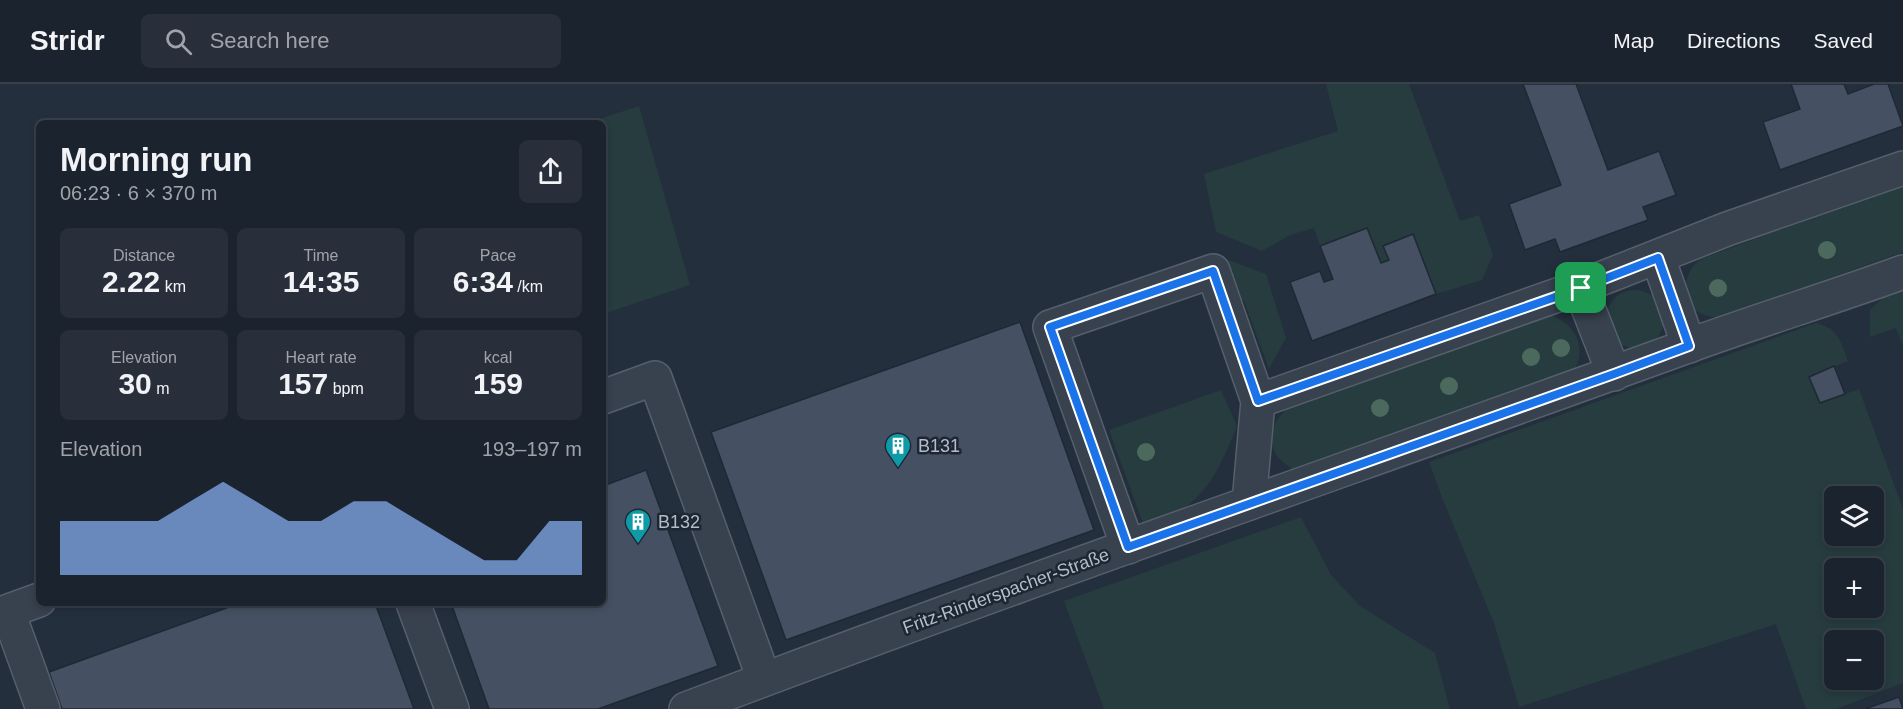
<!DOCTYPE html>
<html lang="en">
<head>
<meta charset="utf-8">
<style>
  body { margin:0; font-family:Arial,sans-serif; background:#282f3a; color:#f1f3f6; height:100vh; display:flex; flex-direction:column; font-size:22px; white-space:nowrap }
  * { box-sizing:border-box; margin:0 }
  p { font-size:20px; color:#a0a4aa }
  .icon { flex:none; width:33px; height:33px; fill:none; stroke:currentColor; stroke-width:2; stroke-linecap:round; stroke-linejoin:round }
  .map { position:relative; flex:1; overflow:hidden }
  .panel { position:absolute; left:36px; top:36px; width:570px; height:486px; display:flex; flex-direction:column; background:#1b232e; border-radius:9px; box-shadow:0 3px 9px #0003,0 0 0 2px #39404a }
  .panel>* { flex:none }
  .controls { position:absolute; left:1824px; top:402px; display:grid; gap:12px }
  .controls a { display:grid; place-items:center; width:60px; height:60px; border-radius:9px; background:#1b232e; box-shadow:0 3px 9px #0003,0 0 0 2px #39404a; font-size:30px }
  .pin { position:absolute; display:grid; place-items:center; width:51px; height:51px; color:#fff; margin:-26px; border-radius:12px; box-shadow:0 3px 9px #0006 }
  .round { display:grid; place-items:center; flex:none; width:63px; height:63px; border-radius:9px; background:#282f3a }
  .headline { display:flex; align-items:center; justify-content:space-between; height:102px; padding:0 24px }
  h1 { font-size:33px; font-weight:700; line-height:45px }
  .figures { display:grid; grid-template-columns:repeat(3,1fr); gap:9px; height:102px; padding:6px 24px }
  .figures div { display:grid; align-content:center; border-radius:9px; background:#282f3a; text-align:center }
  .figures b { font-size:30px; font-weight:700 }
  .figures small { font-size:16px; font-weight:400 }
  .figures p { font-size:16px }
  .chart { height:168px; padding:12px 24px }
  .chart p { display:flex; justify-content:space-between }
  .chart svg { width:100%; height:108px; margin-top:6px; fill:#8ab4f8; opacity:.7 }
  header { display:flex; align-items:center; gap:36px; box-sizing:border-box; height:84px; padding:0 30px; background:#1b232e; border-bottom:2px solid #39404a }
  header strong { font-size:28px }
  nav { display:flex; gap:33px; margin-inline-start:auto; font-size:21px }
  .search { width:420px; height:54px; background:#282f3a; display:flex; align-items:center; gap:15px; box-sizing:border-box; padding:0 21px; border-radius:9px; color:#a0a4aa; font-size:22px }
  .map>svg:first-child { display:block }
  .grass { fill:#263c3f; fill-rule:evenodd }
  .building { fill:#455162; stroke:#1f2835; stroke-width:1.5 }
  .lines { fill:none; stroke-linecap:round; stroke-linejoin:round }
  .minor-casing { stroke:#565f6c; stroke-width:36 }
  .minor { stroke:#38414e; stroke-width:33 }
  .tree { fill:#4b6a5d }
  .route-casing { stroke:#fff; stroke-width:12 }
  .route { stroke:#1a73e8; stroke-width:8 }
  .labels { text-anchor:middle; stroke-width:5; stroke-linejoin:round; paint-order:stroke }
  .poi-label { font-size:18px; fill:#b4bcc9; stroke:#1d2633; text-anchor:start }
  .street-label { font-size:18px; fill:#b4bcc9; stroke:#1d2633 }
</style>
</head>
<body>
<header>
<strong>Stridr</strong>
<div class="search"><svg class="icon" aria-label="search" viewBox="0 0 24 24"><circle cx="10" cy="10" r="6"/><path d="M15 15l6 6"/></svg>Search here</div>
<nav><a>Map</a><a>Directions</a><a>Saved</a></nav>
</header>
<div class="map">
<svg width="1903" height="625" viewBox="0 0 1903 625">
  <rect width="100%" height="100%" fill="#242f3e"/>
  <!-- grass -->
  <g class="grass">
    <polygon points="1326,0 1409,0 1460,137 1479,131 1493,171 1482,196 1436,210 1413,150 1384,161 1389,176 1381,179 1367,144 1320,162 1314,144 1290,151 1262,167 1216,148 1204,90 1338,47"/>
    <polygon points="639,22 690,201 603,230 603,39 587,39"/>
    <path d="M1903 100V168L1717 234C1708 232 1697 230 1691 222 1680 208 1687 184 1701 175Z"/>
    <polygon points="1218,172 1266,190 1286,254 1269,285 1244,217 1234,212"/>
    <circle cx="1635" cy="235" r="29"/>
    <polygon points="1903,207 1903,262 1896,244 1870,253 1870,226 1883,214"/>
    <path d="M1550 231C1574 239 1587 261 1575 285L1293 386C1289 382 1282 378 1278 373 1264 354 1273 337 1289 323Z"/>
    <path d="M1816 239C1839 245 1840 256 1848 277L1809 293 1820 319 1859 305 1903 425V599L1836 625H1806L1776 540 1519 623 1494 539 1443 416 1429 378ZM1834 412H1874V452H1834ZM1834 484H1874V524H1834ZM1834 556H1874V596H1834Z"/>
    <path d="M1221 306 1237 342C1216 394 1201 426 1144 442L1109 346Z"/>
    <polygon points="1301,433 1331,491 1360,522 1435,569 1450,625 1104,625 1064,517"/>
  </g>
  <!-- building -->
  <g class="building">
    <polygon points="1523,0 1576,0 1608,86 1659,67 1676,111 1643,123 1648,136 1560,168 1555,155 1525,166 1509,120 1561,101"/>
    <polygon points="1791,0 1844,0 1848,10 1874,0 1888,0 1903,42 1780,86 1763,38 1800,25"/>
    <polygon points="1367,144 1381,179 1389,176 1383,162 1413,150 1436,210 1312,257 1290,198 1320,187 1324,198 1333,195 1320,162"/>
    <polygon points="1020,238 1094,446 786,556 711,348"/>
    <polygon points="1834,282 1845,310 1820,319 1809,293"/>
    <polygon points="646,386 718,582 598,625 489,625 451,519 603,519 603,402"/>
    <polygon points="240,519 375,519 414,625 62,625 49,588"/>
    <polygon points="1899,613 1903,625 1865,625"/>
  </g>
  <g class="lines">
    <defs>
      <g id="minor">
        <polyline points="1658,174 1689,262"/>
        <polyline points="1614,290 1580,203 1727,145 1903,84"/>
        <polyline points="603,313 655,294 764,595"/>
        <polyline points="1258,317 1580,203"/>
        <polyline points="1128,463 1050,243 1213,187 1258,317 1249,419"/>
        <polyline points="413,519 452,625"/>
        <polyline points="8,528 43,625"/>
        <polyline points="0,530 39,516"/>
        <path d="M686 625C1018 499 1354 383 1688 262 1759 236 1832 214 1903 188"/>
      </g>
    </defs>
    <!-- minor casing -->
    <use href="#minor" class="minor-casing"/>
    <!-- minor -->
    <use href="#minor" class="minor"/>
  </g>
  <!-- trees -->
  <g class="tree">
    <circle cx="1827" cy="166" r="9"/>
    <circle cx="1718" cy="204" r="9"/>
    <circle cx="1561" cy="264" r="9"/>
    <circle cx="1531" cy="273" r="9"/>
    <circle cx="1449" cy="302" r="9"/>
    <circle cx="1380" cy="324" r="9"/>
    <circle cx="1146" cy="368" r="9"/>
  </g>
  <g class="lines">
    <defs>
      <polygon id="route" points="1658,174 1689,262 1614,290 1128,463 1050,243 1213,187 1258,317 1581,204"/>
    </defs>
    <!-- route casing -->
    <use href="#route" class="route-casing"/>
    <!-- route -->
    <use href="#route" class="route"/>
  </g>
  <!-- icons -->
  <defs>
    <symbol id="building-pin" viewBox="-11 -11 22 30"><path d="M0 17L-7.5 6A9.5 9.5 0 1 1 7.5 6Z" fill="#0f9aa8" stroke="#1d2633"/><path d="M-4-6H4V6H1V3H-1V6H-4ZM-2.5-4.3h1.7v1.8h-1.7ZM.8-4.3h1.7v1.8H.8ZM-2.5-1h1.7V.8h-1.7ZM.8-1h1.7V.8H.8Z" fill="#fff"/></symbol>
  </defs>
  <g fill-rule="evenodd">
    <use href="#building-pin" x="883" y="347" width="30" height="40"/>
    <use href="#building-pin" x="623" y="423" width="30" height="40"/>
  </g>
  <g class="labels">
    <!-- poi labels -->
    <g class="poi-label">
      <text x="918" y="368">B131</text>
      <text x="658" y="444">B132</text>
    </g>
    <!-- street labels -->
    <g class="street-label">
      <text transform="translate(1006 507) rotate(-20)" y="6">Fritz-Rinderspacher-Straße</text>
    </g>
  </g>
</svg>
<div class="controls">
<a><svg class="icon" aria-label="layers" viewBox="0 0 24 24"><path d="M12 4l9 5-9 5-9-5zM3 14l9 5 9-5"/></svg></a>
<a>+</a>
<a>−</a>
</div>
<div class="pin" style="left:1581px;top:204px;background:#1e9e55"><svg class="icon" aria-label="arrive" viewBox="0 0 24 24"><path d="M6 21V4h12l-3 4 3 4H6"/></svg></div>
<section class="panel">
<div class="headline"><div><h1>Morning run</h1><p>06:23 · 6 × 370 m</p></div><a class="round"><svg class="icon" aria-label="share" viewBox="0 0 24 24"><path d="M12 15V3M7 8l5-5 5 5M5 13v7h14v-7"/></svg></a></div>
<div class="figures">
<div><p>Distance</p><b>2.22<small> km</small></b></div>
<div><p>Time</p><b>14:35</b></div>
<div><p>Pace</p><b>6:34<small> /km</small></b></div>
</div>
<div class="figures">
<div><p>Elevation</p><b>30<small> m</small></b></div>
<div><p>Heart rate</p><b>157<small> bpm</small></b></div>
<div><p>kcal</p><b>159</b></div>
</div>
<div class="chart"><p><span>Elevation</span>193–197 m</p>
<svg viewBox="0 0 160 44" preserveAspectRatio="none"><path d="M0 44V22L10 22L20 22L30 22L40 14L50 6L60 14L70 22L80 22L90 14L100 14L110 22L120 30L130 38L140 38L150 22L160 22V44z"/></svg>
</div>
</section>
</div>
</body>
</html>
